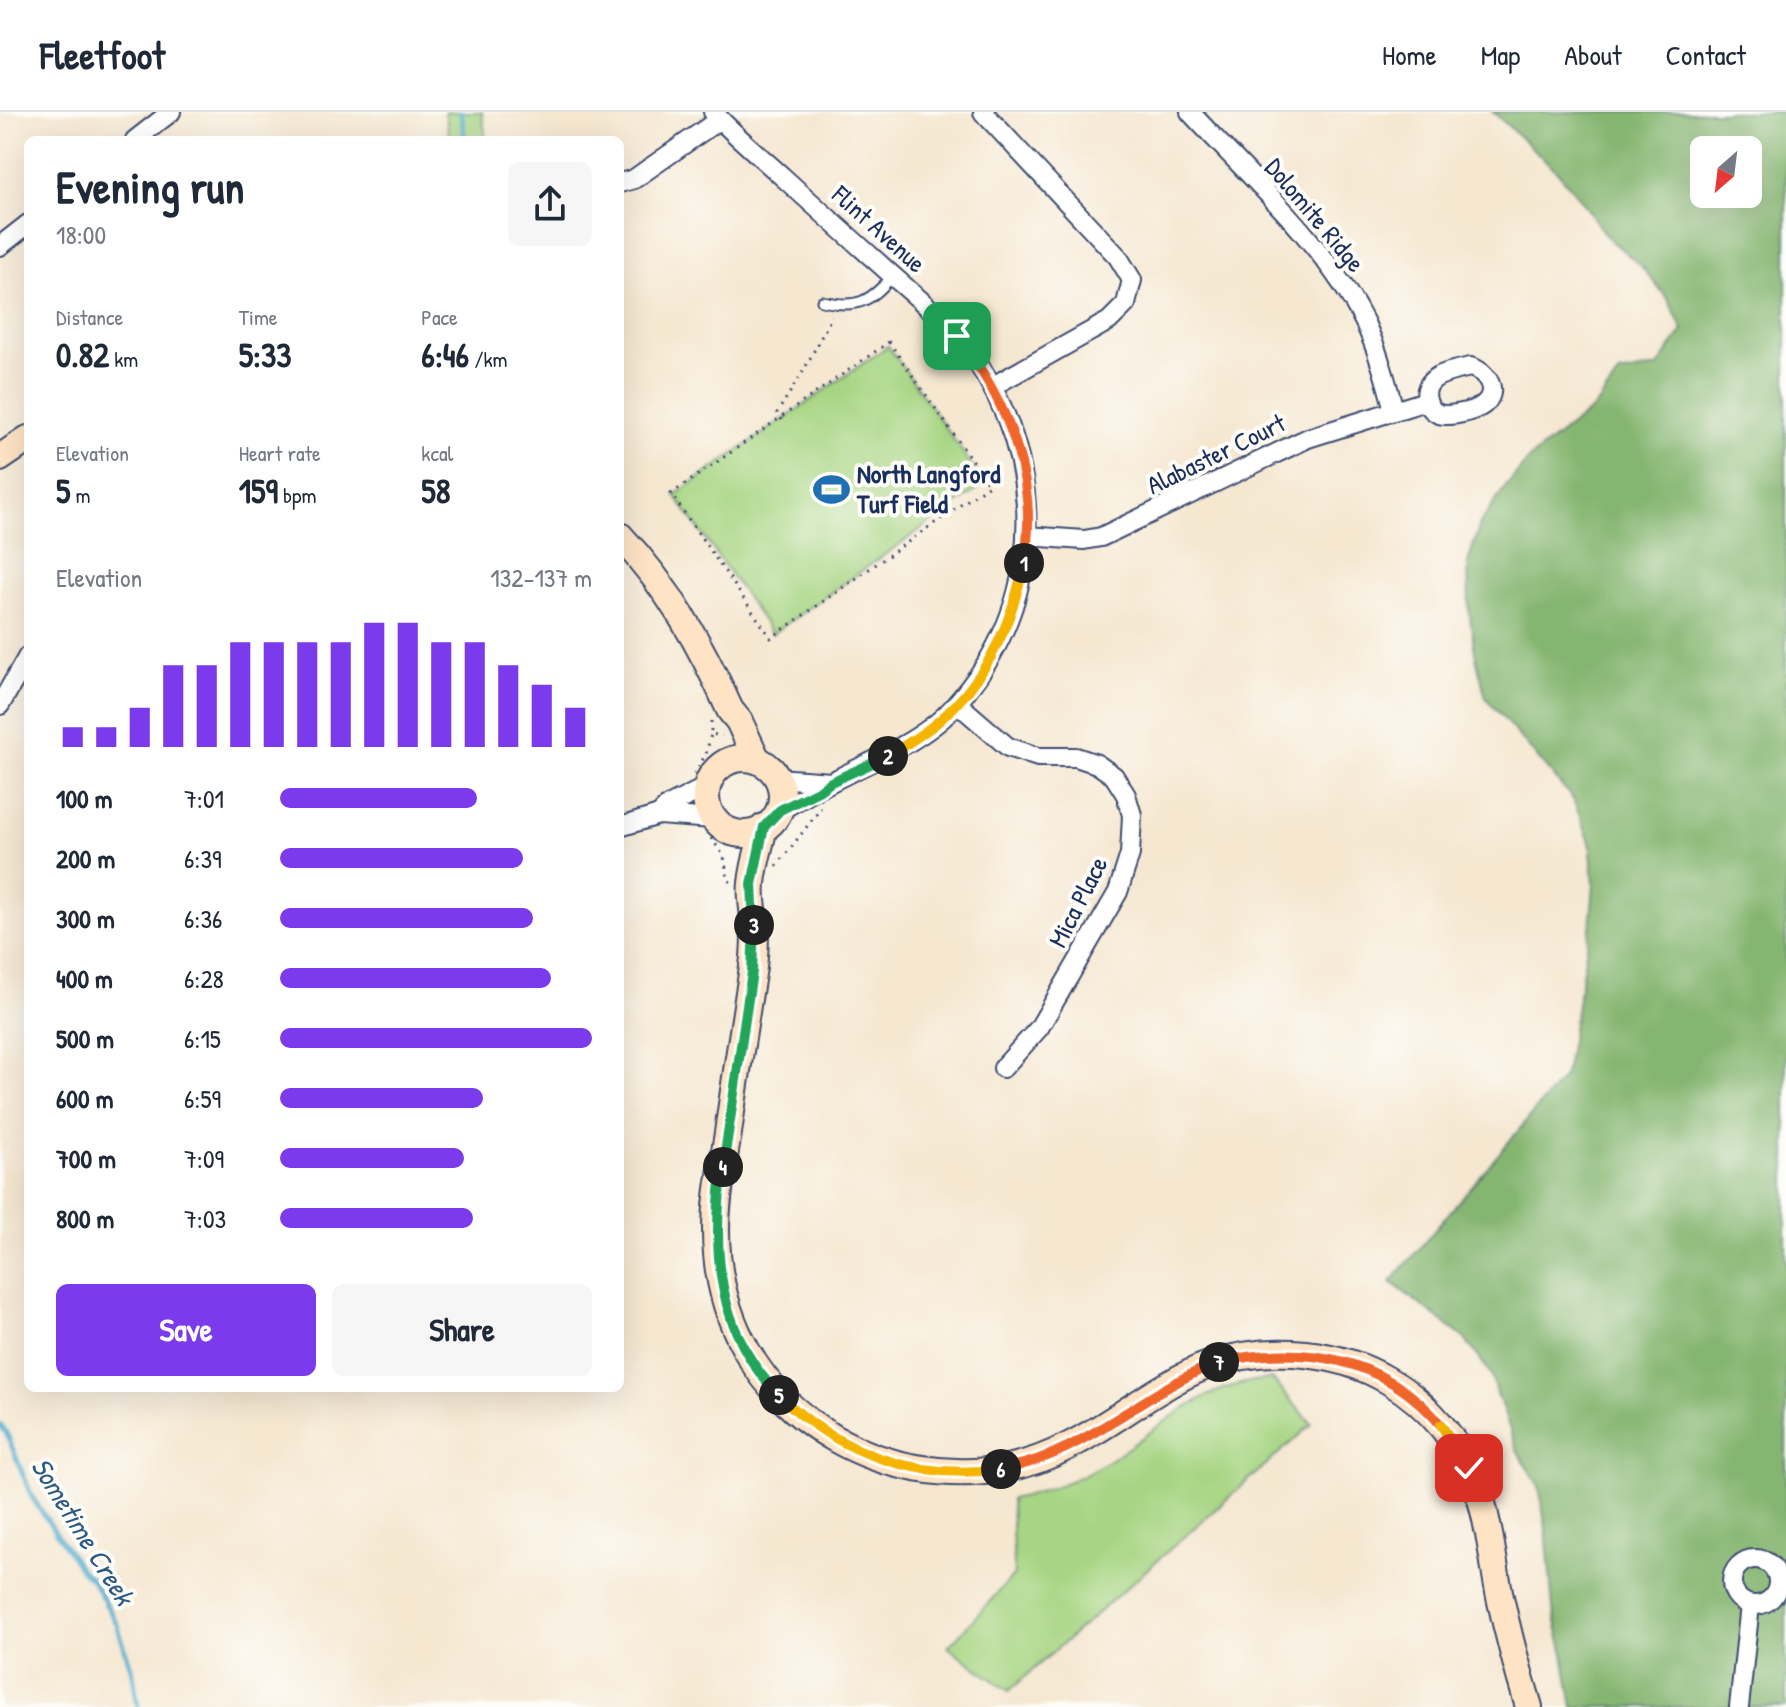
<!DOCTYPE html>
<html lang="en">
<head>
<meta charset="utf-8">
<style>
  body { margin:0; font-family:"Patrick Hand",sans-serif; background:#f6f6f7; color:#1f2937; height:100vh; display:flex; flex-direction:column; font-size:30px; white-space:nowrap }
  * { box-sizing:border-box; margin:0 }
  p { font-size:26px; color:#747a83 }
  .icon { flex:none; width:44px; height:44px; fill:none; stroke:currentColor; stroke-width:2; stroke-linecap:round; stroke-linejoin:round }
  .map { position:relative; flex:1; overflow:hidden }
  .details { position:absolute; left:24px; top:24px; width:600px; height:1256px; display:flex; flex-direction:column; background:#fff; border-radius:12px; box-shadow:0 8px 32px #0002 }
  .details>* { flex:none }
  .needle { width:52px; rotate:208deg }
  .fabs { position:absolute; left:1690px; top:24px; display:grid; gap:16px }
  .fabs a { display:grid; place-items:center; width:72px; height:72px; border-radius:12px; background:#fff; box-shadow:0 8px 32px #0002; font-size:40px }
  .pin { position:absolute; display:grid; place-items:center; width:68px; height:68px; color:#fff; margin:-34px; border-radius:16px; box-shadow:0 4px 12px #0006 }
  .km { position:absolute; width:40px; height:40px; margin:-20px; border-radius:50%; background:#222; color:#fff; font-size:22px; line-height:40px; text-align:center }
  .round { display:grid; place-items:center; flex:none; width:84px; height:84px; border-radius:12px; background:#f6f6f7 }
  .headline { display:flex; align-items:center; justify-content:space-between; height:136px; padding:0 32px }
  h1 { font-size:44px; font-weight:700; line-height:60px }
  .figures { display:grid; grid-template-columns:repeat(3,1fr); gap:12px; height:136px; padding:8px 32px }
  .figures div { display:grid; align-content:center }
  .figures b { font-size:34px; font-weight:700 }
  .figures small { font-size:22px; font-weight:400 }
  .figures p { font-size:22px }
  .chart { height:224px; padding:16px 32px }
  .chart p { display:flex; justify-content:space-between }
  .chart svg { width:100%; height:144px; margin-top:8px; stroke:#7c3aed; stroke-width:6 }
  .cta { display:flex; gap:16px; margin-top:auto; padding:16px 32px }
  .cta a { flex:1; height:92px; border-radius:12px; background:#7c3aed; color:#fff; font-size:32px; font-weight:700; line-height:92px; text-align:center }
  .cta a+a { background:#f6f6f7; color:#1f2937 }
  ul { padding:0 32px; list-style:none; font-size:26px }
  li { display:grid; grid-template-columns:128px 96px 1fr; align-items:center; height:60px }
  li i { height:20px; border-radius:10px; background:#7c3aed }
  header { display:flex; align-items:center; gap:48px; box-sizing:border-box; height:112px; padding:0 40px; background:#fff; border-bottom:2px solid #e0e1e3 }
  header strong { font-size:38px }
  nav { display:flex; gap:44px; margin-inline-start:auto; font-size:28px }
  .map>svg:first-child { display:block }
  .green { fill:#a7d583; stroke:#618270; stroke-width:2 }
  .forest { fill:#85b671; stroke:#507268; stroke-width:2; fill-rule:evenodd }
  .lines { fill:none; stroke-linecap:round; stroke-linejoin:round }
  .stream { stroke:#50acce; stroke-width:5 }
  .lane-casing { stroke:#3c4b6f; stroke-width:13 }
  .street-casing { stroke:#3c4b6f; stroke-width:22 }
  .secondary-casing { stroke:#3c4b6f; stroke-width:30 }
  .path { stroke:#3c4b6f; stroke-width:3; stroke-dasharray:2 6; stroke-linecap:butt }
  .lane { stroke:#fff; stroke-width:9 }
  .street { stroke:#fff; stroke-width:18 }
  .secondary { stroke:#fee4c5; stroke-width:26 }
  .split-1-casing { stroke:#fff; stroke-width:16 }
  .split-2-casing { stroke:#fff; stroke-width:16 }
  .split-3-casing { stroke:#fff; stroke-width:16 }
  .split-4-casing { stroke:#fff; stroke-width:16 }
  .split-5-casing { stroke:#fff; stroke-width:16 }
  .split-6-casing { stroke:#fff; stroke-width:16 }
  .split-7-casing { stroke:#fff; stroke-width:16 }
  .split-8-casing { stroke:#fff; stroke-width:16 }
  .split-9-casing { stroke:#fff; stroke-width:16 }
  .split-1 { stroke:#f0652b; stroke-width:10 }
  .split-2 { stroke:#f5b400; stroke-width:10 }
  .split-3 { stroke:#22a559; stroke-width:10 }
  .split-4 { stroke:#22a559; stroke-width:10 }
  .split-5 { stroke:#22a559; stroke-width:10 }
  .split-6 { stroke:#f5b400; stroke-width:10 }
  .split-7 { stroke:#f0652b; stroke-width:10 }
  .split-8 { stroke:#f0652b; stroke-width:10 }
  .split-9 { stroke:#f5b400; stroke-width:10 }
  .labels { text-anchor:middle; stroke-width:8; stroke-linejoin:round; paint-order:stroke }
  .street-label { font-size:26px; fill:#1b2f5e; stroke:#fdfcf7 }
  .poi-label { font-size:26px; font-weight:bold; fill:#1b2f5e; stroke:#fdfcf7; text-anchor:start }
  .water-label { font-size:28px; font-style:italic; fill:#2e5b85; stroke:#fdfcf7 }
</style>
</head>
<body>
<header>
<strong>Fleetfoot</strong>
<nav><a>Home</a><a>Map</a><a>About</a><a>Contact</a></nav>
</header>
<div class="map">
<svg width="1786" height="1595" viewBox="0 0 1786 1595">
  <rect width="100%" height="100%" fill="#fdfcf7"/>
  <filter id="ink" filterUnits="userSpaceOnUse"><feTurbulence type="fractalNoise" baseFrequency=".0125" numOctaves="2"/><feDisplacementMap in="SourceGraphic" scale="16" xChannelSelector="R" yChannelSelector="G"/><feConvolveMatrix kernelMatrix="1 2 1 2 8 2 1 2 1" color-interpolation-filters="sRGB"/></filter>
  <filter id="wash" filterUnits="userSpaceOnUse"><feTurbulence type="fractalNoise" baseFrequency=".006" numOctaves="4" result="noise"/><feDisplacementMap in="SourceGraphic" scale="32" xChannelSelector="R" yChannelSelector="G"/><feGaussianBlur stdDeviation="1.8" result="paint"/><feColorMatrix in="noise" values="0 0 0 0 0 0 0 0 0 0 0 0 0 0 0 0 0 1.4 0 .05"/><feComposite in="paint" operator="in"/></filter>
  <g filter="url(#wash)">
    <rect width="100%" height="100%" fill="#f5e7d0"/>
    <!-- green -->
    <g class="green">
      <polygon points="445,0 482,0 486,28 450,28"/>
      <polygon points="888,234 985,372 772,522 675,383"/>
      <path d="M1272 1267 1312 1312 1009 1579 948 1535 1014 1463 1011 1387C1043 1380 1075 1369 1103 1352 1163 1316 1197 1272 1272 1267Z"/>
    </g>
    <!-- forest -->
    <path class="forest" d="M1493 0H1786V1595H1573L1564 1542 1553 1497 1546 1416 1539 1375 1518 1340 1489 1259 1464 1226 1391 1170 1565 963 1590 816 1594 772 1590 730 1573 687 1486 586 1475 541 1469 498 1468 451 1480 412 1503 378 1530 346 1596 294 1619 262 1658 255 1683 218 1668 187 1640 153 1605 123 1582 89 1555 57ZM1704 38H1748V82H1704Z"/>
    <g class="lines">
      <!-- stream -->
      <g class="stream">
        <polyline points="461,0 465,28"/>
        <polyline points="0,1313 6,1320 32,1385 80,1457 93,1469 117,1512 133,1562 138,1595"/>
      </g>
    </g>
  </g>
  <g filter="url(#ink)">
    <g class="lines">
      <defs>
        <path id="lane" d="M822 189C858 197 869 190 893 164"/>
        <g id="street">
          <path d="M713 0C735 24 760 44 784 66 820 99 856 131 893 164 915 184 939 203 959 226 1039 322 1051 460 978 564 966 580 954 597 938 610 906 636 869 650 833 669 815 678 798 689 780 698"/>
          <polyline points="983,0 1118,145 1132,168 1126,192 1109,209 993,274"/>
          <path d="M1190 0C1249 64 1326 133 1365 211 1378 239 1386 268 1394 298"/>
          <polyline points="135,28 171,0"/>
          <polyline points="620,71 634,67 720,7"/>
          <polyline points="0,134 28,112"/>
          <path d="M1470 255C1486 259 1501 279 1483 293 1475 299 1457 303 1447 303 1427 304 1419 279 1434 267 1443 260 1459 258 1470 255Z"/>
          <polyline points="1027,424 1084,428 1101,425 1308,326 1426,289"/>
          <polyline points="957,591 1008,635 1038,645 1076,645 1097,652 1114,664 1126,683 1132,703 1130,742 1118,780 1039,916 1003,956"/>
          <polyline points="0,593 28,544"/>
          <polyline points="777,666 831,670"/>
          <polyline points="659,703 668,694 706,675"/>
          <polyline points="620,715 659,703 713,707"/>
          <circle cx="1755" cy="1470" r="23"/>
          <polyline points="1739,1595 1750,1493"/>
        </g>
        <g id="secondary">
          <polyline points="0,346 28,327"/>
          <path d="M620 424C669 476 701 533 730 598L739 609 757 648"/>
          <circle cx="744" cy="684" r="38"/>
          <path d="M764 715C760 733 754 752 752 771 750 787 755 803 755 819 755 836 754 852 751 868 743 919 735 970 728 1021 723 1053 716 1085 716 1118 716 1206 758 1282 834 1326 886 1356 948 1367 1007 1356 1076 1343 1126 1294 1186 1263 1222 1244 1265 1238 1305 1242 1334 1245 1364 1254 1389 1269 1430 1293 1465 1336 1479 1381 1490 1414 1493 1451 1500 1485 1508 1522 1518 1559 1529 1595"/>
        </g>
      </defs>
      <!-- lane casing -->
      <use href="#lane" class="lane-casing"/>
      <!-- street casing -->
      <use href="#street" class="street-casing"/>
      <!-- secondary casing -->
      <use href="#secondary" class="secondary-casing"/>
      <!-- path -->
      <g class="path">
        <polygon points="889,230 989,373 771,526 671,382"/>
        <polyline points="782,308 777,301 804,258 832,204"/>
        <polyline points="711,609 711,622 722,624"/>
        <polyline points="694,662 706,642 711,622"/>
        <polyline points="711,726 724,744 728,768 732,771"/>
        <polyline points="777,754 821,696"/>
      </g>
      <!-- lane -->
      <use href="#lane" class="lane"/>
      <!-- street -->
      <use href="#street" class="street"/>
      <!-- secondary -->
      <use href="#secondary" class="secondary"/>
    </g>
  </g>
  <g class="lines" filter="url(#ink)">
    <defs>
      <path id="split-1" d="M957 224C1007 288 1040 369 1024 451"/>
      <path id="split-2" d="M888 644C905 633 924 622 940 608 986 568 1012 511 1024 451"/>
      <polyline id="split-3" points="754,813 752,772 764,715 780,698 820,678 831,670 888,644"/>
      <polyline id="split-4" points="723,1055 752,860 754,813"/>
      <path id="split-5" d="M723 1055C711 1137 717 1221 779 1283"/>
      <path id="split-6" d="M779 1283C839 1342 918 1369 1001 1357"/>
      <path id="split-7" d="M1001 1357C1084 1344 1143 1279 1219 1250"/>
      <path id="split-8" d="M1219 1250C1302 1232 1383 1244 1441 1313"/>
      <polyline id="split-9" points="1441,1313 1469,1356"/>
    </defs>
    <!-- split-1 casing -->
    <use href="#split-1" class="split-1-casing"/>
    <!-- split-2 casing -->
    <use href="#split-2" class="split-2-casing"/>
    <!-- split-3 casing -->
    <use href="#split-3" class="split-3-casing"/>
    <!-- split-4 casing -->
    <use href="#split-4" class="split-4-casing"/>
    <!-- split-5 casing -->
    <use href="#split-5" class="split-5-casing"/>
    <!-- split-6 casing -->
    <use href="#split-6" class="split-6-casing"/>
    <!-- split-7 casing -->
    <use href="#split-7" class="split-7-casing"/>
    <!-- split-8 casing -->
    <use href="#split-8" class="split-8-casing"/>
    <!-- split-9 casing -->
    <use href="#split-9" class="split-9-casing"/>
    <!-- split-1 -->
    <use href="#split-1" class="split-1"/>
    <!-- split-2 -->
    <use href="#split-2" class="split-2"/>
    <!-- split-3 -->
    <use href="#split-3" class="split-3"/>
    <!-- split-4 -->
    <use href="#split-4" class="split-4"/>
    <!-- split-5 -->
    <use href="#split-5" class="split-5"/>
    <!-- split-6 -->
    <use href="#split-6" class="split-6"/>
    <!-- split-7 -->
    <use href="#split-7" class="split-7"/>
    <!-- split-8 -->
    <use href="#split-8" class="split-8"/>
    <!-- split-9 -->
    <use href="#split-9" class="split-9"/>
  </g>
  <!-- icons -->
  <defs>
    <symbol id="stadium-bare" viewBox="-9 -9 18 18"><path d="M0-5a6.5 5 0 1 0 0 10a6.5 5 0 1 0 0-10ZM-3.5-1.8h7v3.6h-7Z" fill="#1f6fb2" stroke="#fdfcf7" stroke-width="2.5" paint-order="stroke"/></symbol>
  </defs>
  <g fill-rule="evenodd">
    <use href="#stadium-bare" x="806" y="352" width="51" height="51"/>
  </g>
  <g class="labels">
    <!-- street labels -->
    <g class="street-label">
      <text transform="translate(1315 103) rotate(50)" y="9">Dolomite Ridge</text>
      <text transform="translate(879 117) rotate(42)" y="9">Flint Avenue</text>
      <text transform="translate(1216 342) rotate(-26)" y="9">Alabaster Court</text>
      <text transform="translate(1078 790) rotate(-63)" y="9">Mica Place</text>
    </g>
    <!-- poi labels -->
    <g class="poi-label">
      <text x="857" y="371">North Langford<tspan x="857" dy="30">Turf Field</tspan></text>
    </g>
    <!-- water labels -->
    <g class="water-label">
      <text transform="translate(83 1419) rotate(58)" y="10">Sometime Creek</text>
    </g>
  </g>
</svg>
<div class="fabs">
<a><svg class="needle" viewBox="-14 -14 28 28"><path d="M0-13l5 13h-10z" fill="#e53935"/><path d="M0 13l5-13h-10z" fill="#747a83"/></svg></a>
</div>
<div class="pin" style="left:957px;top:224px;background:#1e9e55"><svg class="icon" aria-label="arrive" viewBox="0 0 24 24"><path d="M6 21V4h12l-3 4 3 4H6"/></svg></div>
<div class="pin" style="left:1469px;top:1356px;background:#d93025"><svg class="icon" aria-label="check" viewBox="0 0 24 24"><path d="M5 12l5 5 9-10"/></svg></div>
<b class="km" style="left:1024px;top:451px">1</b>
<b class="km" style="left:888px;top:644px">2</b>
<b class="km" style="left:754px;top:813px">3</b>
<b class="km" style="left:723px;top:1055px">4</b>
<b class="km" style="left:779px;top:1283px">5</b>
<b class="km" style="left:1001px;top:1357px">6</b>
<b class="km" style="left:1219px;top:1250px">7</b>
<section class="details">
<div class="headline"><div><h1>Evening run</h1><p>18:00</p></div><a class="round"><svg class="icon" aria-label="share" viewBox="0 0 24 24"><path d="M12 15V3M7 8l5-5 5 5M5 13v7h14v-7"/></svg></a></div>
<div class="figures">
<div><p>Distance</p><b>0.82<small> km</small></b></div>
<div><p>Time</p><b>5:33</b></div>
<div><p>Pace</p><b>6:46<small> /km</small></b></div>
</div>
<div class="figures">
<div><p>Elevation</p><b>5<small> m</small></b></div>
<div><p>Heart rate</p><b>159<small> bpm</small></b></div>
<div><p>kcal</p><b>58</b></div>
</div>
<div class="chart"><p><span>Elevation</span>132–137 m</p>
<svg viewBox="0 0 160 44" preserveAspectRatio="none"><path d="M5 44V38M15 44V38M25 44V32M35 44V19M45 44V19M55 44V12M65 44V12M75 44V12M85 44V12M95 44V6M105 44V6M115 44V12M125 44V12M135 44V19M145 44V25M155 44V32"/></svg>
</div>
<ul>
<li><b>100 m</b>7:01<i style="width:63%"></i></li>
<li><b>200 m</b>6:39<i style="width:78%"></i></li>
<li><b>300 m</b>6:36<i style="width:81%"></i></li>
<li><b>400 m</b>6:28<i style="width:87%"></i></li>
<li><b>500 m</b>6:15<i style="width:100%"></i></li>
<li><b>600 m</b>6:59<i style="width:65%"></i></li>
<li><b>700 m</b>7:09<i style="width:59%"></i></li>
<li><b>800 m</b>7:03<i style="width:62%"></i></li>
</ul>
<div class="cta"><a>Save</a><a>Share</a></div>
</section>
</div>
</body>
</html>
